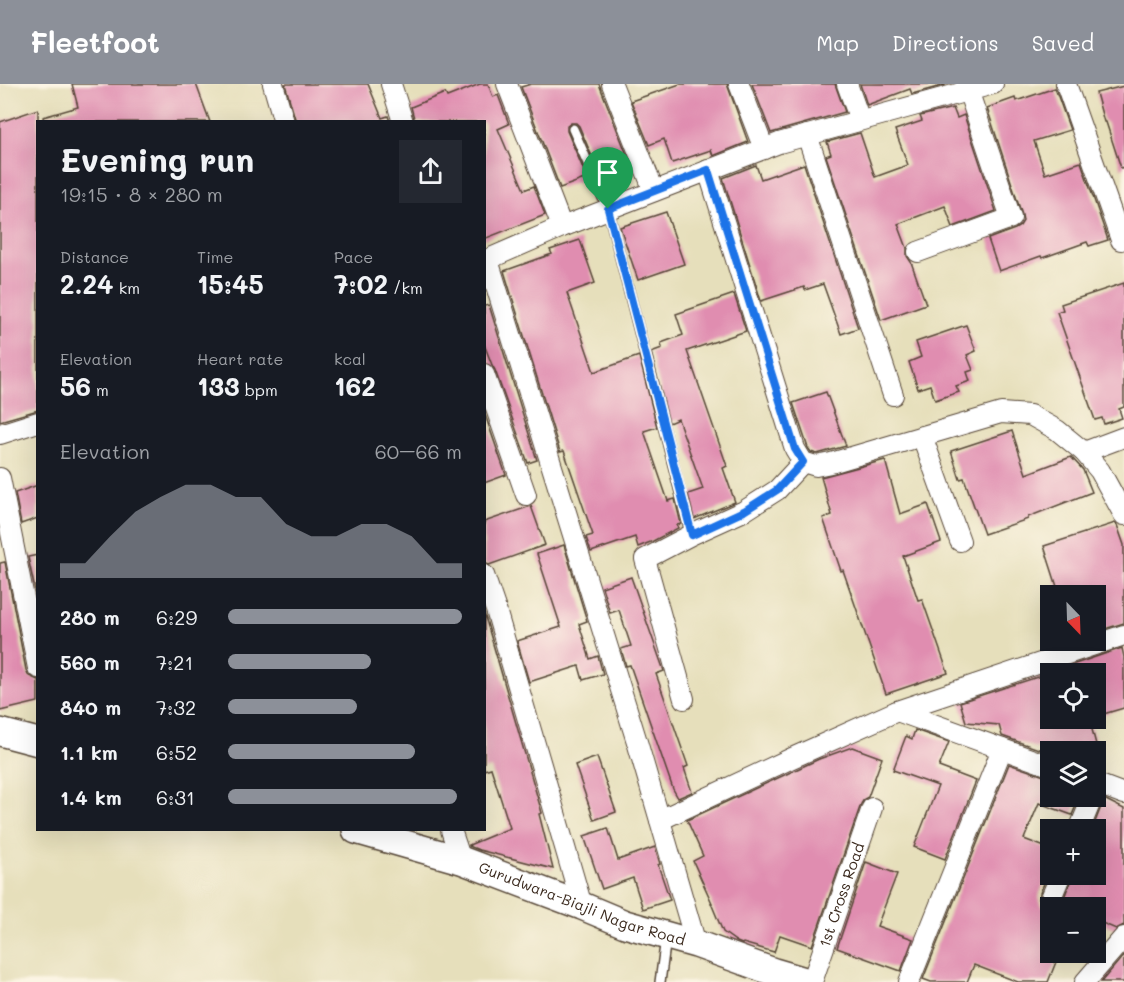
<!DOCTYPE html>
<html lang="en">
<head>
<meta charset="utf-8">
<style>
  body { margin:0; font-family:Mali,sans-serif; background:#242831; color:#f1f3f6; height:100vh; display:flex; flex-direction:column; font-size:22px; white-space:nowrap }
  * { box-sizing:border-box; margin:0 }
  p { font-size:20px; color:#9ea1a6 }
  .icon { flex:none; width:33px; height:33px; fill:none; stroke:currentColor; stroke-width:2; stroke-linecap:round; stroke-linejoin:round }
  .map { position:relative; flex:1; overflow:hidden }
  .drawer { position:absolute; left:36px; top:36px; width:450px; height:711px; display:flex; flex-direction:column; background:#171b24; border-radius:0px; box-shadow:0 6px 24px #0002 }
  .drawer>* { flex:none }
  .needle { width:39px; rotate:157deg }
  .controls { position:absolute; left:1040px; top:501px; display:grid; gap:12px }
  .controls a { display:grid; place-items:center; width:66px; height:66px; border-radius:0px; background:#171b24; box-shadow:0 6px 24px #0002; font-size:30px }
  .pin { position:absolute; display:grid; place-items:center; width:51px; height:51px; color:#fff; margin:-62px -26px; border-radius:50% 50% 50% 0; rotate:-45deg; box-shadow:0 0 6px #0007 }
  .pin .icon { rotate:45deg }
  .round { display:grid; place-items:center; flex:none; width:63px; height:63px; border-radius:0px; background:#242831 }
  .summary { display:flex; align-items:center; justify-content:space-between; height:102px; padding:0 24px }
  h1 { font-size:33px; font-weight:800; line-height:45px }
  .metrics { display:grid; grid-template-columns:repeat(3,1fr); gap:9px; height:102px; padding:6px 24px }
  .metrics div { display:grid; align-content:center }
  .metrics b { font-size:26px; font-weight:800 }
  .metrics small { font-size:16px; font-weight:400 }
  .metrics p { font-size:16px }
  .chart { height:168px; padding:12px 24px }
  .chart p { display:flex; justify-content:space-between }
  .chart svg { width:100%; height:108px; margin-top:6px; fill:#8c9099; opacity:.7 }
  ul { padding:0 24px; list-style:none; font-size:20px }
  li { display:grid; grid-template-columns:96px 72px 1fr; align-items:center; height:45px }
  li i { height:15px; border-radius:8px; background:#8c9099 }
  header { display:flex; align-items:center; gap:36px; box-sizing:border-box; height:84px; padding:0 30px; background:#8c9099; color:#fff }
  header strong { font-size:28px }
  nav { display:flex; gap:33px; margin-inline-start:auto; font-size:21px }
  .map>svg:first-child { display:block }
  .building { fill:#e08db0 }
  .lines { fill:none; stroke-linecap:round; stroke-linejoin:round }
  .service-casing { stroke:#554536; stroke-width:12 }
  .minor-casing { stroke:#554536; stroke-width:22 }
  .secondary-casing { stroke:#554536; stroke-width:30 }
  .service { stroke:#fff; stroke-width:9 }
  .minor { stroke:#fff; stroke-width:20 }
  .secondary { stroke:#fff; stroke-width:27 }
  .route-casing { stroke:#fff; stroke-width:12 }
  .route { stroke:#1a73e8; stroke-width:8 }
  .labels { text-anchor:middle; stroke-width:6; stroke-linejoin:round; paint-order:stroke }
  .street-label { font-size:15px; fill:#3b2a1e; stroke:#fcf5e5 }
</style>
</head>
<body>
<header>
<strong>Fleetfoot</strong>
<nav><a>Map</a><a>Directions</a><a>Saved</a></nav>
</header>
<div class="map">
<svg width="1124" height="898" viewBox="0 0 1124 898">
  <rect width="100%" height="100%" fill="#fcf5e5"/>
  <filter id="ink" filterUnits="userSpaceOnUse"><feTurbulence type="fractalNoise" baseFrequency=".0167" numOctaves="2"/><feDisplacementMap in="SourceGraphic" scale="12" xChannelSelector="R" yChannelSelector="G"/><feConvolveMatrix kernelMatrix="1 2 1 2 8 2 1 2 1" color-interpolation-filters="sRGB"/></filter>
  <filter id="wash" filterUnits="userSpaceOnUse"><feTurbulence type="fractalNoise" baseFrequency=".008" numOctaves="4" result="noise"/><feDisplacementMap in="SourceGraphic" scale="24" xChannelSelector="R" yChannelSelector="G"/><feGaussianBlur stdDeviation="1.35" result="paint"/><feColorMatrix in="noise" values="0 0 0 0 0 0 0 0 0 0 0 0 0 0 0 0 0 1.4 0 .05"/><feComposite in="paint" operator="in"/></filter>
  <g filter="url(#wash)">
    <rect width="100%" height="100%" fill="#e6dfbb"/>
    <g id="blocks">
      <!-- building -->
      <g class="building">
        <polygon points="72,0 196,0 210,38 44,38 43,33 78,23"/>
        <polygon points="285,0 368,0 382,34 388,32 390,38 296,38"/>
        <polygon points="480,0 488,0 493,13 498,11 509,40 498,45 524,106 534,102 545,131 484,155 484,38 415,38 411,23 445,9 447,13"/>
        <polygon points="531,0 599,0 631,81 600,91 579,42 576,39 571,39 567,42 567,47 587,94 560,104 521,3"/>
        <polygon points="680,0 727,0 748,58 713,72 711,66 672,79 664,55 649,61 631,17"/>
        <polygon points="752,0 835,0 845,28 771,49"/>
        <polygon points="860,0 944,0 945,1 912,10 910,5 867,21"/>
        <polygon points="1124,2 1124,83 1121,84 1106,38 1104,38 1096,9"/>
        <polygon points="1055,4 1070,46 1034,57 1045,90 1081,78 1108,156 1089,162 1087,158 1042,174 1041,172 999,187 988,155 1015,145 1020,142 1023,137 1022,131 987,24 1015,14 1016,17"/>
        <polygon points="953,24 957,34 964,31 996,127 953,143 945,122 898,140 907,164 907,172 911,178 926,220 881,236 826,72 831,70 827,58 860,49 875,93 908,81 895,46 922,37 920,32"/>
        <polygon points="38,25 38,326 0,337 0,38"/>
        <polygon points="804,80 858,244 841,250 823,200 805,206 804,203 761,217 723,94 756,81 761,95"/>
        <polygon points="666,128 684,180 638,196 620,143"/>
        <polygon points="580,156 595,199 567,209 594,288 639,272 657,343 644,347 668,417 675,415 681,440 677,441 678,444 653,457 638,463 635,453 591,468 586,453 593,451 564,367 560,368 504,187 552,170 550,166"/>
        <polygon points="1124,199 1124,323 1119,325 1122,334 1104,340 1102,334 1095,336 1057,228 1063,226 1061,220"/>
        <polygon points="734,210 746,247 687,267 727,382 723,384 735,418 694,435 688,410 703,405 678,335 669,339 651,268 662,264 661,259 683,251 676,230"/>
        <polygon points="489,221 537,376 528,379 495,286 492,281 484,260 484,222"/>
        <polygon points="966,241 976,267 967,271 973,286 967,288 970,297 956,302 959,308 935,316 930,301 918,305 909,278 921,273 916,258"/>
        <polygon points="826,308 846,362 817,370 811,368 808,364 793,319"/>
        <polygon points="484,328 506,391 484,399"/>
        <polygon points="1012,347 1026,390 1071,373 1083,386 1092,408 1028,433 1028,435 984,450 964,394 960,395 951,367"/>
        <polygon points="885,376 900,430 928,420 941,458 903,472 918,516 922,515 948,589 886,610 843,486 841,487 823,434 832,431 821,393"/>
        <polygon points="38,401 38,434 21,440 15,409"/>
        <polygon points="531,422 545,461 489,481 484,479 484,438"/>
        <polygon points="1115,439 1117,441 1124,461 1124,539 1095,548 1095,512 1060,512 1044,462"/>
        <polygon points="564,461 587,537 579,540 590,575 598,572 603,590 583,596 579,582 529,598 517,557 561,543 537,470"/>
        <polygon points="38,471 38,520 28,473"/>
        <polygon points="5,478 26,586 29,592 38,596 38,618 0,627 0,479"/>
        <polygon points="631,493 664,587 656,590 688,682 684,684 692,708 678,714 673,705 630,581 626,582 621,565 631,562 619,526 610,529 602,503"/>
        <polygon points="484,529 542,729 539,730 553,785 479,766 469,762 469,761 510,744 491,684 484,686"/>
        <polygon points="1122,564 1124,573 1124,624 1100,631 1095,612 1095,590 1068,590 1066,583"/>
        <polygon points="1050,589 1050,634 1089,634 1098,668 1050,668 1050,669 1002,652 999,641 966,638 960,618"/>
        <polygon points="915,646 949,658 939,683 976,697 945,775 914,763 938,702 893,686 906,652 912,655"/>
        <polygon points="852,663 882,674 868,713 864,715 861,720 812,862 780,851 774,868 743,859 742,860 737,858 723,848 711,819 712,819 693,777 703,772 687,736 819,675"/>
        <polygon points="597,673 616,728 594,736 575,681"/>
        <polygon points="1009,680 1050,694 1050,712 1080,712 1072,731 1039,719 1024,755 1050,765 1050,785 1040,809 1039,815 1042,822 1050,826 1050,868 1060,868 1048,898 1018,898 974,881 967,898 931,898 923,895"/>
        <polygon points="1104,715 1124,725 1124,841 1116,845 1095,836 1095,824 1058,824 1062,819 1073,790 1095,790 1095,746 1092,746"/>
        <polygon points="608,744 618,776 655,763 660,780 658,781 670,816 643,825 633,794 602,805 584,752"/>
        <polygon points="866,778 897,790 877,842 913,855 901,887 837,864"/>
        <polygon points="1124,871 1124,898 1101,898"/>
      </g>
    </g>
  </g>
  <g filter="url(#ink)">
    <use href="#blocks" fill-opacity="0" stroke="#554536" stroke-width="1.5"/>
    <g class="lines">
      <defs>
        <g id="service">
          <polyline points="573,45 608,125 691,451"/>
          <polyline points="660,898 666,854"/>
        </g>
        <g id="minor">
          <polyline points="273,0 284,38"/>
          <polyline points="391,0 403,38"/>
          <polyline points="507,0 562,143"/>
          <polyline points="612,0 654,107"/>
          <polyline points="739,0 764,65"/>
          <polyline points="847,0 860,36"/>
          <polyline points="1066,0 1121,156"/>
          <polyline points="807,51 893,311"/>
          <polyline points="708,86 795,365 803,378 816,382 831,379 1001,329 1030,331 1057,346 1084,368 1100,387 1124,431"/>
          <polyline points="918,168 1011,134 966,0"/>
          <polyline points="488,176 638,661 696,860"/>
          <polyline points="484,177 562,143 779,59 993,0"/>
          <polyline points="484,290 526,411"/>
          <polyline points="0,350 38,338"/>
          <polyline points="922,352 960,457"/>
          <polyline points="1084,368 1124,353"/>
          <polyline points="0,394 38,584"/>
          <polyline points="484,491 496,526 582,822"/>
          <polyline points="684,615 645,475 691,451 744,427 777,406 803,378"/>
          <polyline points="897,627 1050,682"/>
          <polyline points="1095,699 1124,710"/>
          <polyline points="660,736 792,674 897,627 1124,551"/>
          <polyline points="451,746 461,776"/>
          <polyline points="1079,746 1093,712"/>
          <polyline points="1051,814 1061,790"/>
          <path id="s1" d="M812 898 872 724"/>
          <polyline points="909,898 1002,665"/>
          <polyline points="1085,898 1124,853"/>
        </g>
        <g id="secondary">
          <polyline points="0,648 38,658"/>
          <path id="s2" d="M356 746 461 776 582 822 625 840 696 860 774 888 808 898"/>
        </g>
      </defs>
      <!-- service casing -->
      <use href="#service" class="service-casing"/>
      <!-- minor casing -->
      <use href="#minor" class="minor-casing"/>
      <!-- secondary casing -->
      <use href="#secondary" class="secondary-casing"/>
      <!-- service -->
      <use href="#service" class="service"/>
      <!-- minor -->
      <use href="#minor" class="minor"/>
      <!-- secondary -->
      <use href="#secondary" class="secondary"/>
    </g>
  </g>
  <g class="lines" filter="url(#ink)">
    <defs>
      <polygon id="route" points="708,86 795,365 803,378 777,406 744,427 692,451 608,125"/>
    </defs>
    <!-- route casing -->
    <use href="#route" class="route-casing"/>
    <!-- route -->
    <use href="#route" class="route"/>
  </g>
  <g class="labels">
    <!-- street labels -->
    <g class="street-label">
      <text dy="5" stroke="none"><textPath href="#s1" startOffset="92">1st Cross Road</textPath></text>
      <text dy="5" stroke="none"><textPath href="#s2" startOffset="238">Gurudwara-Biajli Nagar Road</textPath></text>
    </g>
  </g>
</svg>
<div class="controls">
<a><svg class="needle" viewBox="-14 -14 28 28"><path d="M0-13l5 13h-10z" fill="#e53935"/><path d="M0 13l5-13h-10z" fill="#9ea1a6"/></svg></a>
<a><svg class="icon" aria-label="locate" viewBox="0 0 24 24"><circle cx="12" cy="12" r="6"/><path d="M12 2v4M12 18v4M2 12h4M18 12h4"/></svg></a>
<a><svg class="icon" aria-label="layers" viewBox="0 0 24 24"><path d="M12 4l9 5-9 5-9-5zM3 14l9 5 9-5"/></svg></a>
<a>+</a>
<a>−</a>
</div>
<div class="pin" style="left:608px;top:125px;background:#1e9e55"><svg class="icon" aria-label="arrive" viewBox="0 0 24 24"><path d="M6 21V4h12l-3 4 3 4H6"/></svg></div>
<section class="drawer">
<div class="summary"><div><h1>Evening run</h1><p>19:15 · 8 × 280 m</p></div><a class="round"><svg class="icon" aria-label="share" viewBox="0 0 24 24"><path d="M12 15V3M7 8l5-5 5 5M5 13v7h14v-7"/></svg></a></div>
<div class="metrics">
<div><p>Distance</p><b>2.24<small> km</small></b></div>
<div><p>Time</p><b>15:45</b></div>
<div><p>Pace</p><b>7:02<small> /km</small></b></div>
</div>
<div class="metrics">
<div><p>Elevation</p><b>56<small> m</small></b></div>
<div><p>Heart rate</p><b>133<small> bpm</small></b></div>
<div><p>kcal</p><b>162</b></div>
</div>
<div class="chart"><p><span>Elevation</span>60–66 m</p>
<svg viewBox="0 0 160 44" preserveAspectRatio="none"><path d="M0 44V38L10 38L20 27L30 17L40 11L50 6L60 6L70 11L80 11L90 22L100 27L110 27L120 22L130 22L140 27L150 38L160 38V44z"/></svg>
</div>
<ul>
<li><b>280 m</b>6:29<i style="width:100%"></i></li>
<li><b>560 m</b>7:21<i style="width:61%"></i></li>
<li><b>840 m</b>7:32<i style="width:55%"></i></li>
<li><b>1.1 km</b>6:52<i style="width:80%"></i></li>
<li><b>1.4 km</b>6:31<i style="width:98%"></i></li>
</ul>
</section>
</div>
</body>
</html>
